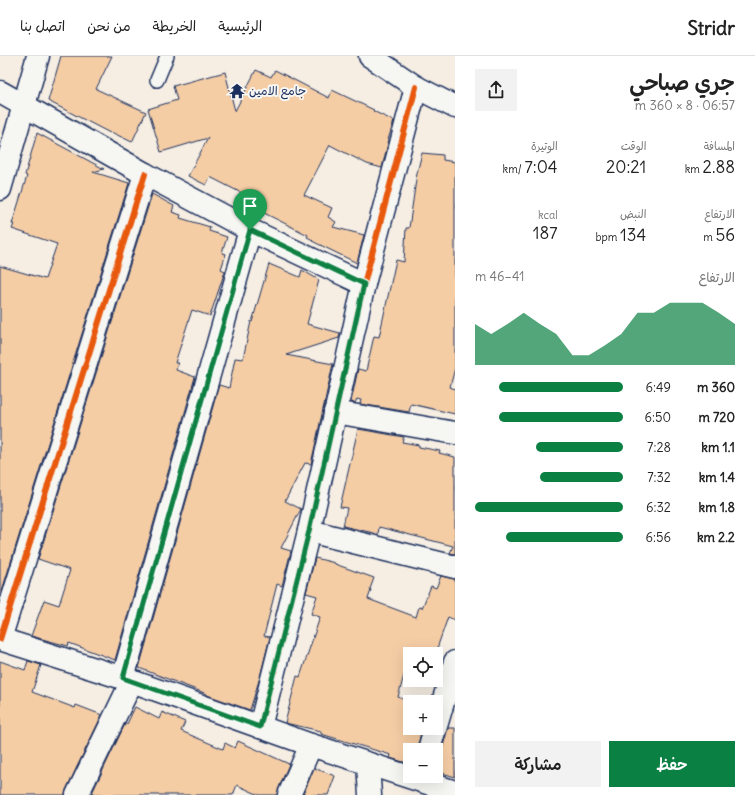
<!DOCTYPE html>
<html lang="ar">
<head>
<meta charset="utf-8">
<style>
  body { margin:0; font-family:Delius,"Playpen Sans Arabic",sans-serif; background:#f2f2f2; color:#222; direction:rtl; height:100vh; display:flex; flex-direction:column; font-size:15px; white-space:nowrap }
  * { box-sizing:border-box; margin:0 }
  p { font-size:13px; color:#767676 }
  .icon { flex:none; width:22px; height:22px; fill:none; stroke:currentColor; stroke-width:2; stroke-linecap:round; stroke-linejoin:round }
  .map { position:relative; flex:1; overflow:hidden; direction:ltr }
  .side { display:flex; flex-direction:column; background:#fff; width:300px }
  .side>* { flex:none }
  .fabs { position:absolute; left:403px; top:591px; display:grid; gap:8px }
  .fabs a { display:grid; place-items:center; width:40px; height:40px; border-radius:0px; background:#fff; box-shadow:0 4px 16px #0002; font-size:20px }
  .pin { position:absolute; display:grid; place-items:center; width:34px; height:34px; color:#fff; margin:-41px -17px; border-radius:50% 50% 50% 0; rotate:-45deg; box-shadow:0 0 4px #0007 }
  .pin .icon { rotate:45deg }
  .round { display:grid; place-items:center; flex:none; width:42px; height:42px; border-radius:0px; background:#f2f2f2 }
  .summary { display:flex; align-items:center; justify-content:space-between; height:68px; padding:0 20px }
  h1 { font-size:22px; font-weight:600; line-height:30px }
  .stats { display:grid; grid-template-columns:repeat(3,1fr); gap:6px; height:68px; padding:4px 20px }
  .stats div { display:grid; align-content:center }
  .stats b { font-size:17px; font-weight:600 }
  .stats small { font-size:11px; font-weight:400 }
  .stats p { font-size:11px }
  .chart { height:112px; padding:8px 20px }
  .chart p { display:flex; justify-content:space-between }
  .chart svg { width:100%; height:72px; margin-top:4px; fill:#0b8043; opacity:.7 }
  .button { display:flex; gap:8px; margin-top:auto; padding:8px 20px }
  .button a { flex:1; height:46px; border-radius:0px; background:#0b8043; color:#fff; font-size:16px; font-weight:600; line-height:46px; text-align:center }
  .button a+a { background:#f2f2f2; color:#222 }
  ul { padding:0 20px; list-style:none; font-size:13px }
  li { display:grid; grid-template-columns:64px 48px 1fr; align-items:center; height:30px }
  li i { height:10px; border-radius:5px; background:#0b8043 }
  header { display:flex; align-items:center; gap:24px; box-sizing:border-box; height:56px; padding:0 20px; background:#fff; border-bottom:1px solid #e0e0e0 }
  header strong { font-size:19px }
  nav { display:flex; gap:22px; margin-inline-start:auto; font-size:14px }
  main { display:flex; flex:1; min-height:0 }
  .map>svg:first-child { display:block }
  .building { fill:#f5cda5; stroke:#1b2f5e }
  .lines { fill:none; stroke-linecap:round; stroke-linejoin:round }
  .service-casing { stroke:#1b2f5e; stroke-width:16 }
  .minor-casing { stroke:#1b2f5e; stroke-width:25 }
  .secondary-casing { stroke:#1b2f5e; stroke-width:25 }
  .service { stroke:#f6f6f2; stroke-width:13 }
  .minor { stroke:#f6f6f2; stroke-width:22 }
  .secondary { stroke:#f6f6f2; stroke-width:22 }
  .cycleway-casing { stroke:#f6f6f2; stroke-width:8 }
  .cycleway { stroke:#e8590c; stroke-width:6 }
  .route-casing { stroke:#fff; stroke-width:8 }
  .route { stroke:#0b8043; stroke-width:5 }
  .labels { text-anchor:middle; stroke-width:4; stroke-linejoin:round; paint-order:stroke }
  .poi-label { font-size:12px; fill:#1b2f5e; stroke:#f6f6f2; text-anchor:start }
</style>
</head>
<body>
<header>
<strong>Stridr</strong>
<nav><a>الرئيسية</a><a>الخريطة</a><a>من نحن</a><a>اتصل بنا</a></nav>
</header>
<main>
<section class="side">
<div class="summary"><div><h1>جري صباحي</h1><p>06:57 · 8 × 360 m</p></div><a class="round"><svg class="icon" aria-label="share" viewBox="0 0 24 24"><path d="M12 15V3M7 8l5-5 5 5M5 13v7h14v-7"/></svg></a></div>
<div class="stats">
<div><p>المسافة</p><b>2.88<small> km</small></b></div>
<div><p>الوقت</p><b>20:21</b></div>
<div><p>الوتيرة</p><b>7:04<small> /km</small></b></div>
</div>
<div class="stats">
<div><p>الارتفاع</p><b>56<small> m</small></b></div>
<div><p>النبض</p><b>134<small> bpm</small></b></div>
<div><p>kcal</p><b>187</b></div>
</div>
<div class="chart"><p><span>الارتفاع</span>41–46 m</p>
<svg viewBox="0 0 160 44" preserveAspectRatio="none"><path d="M0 44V19L10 25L20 19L30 12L40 19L50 25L60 38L70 38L80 32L90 25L100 12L110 12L120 6L130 6L140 6L150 12L160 19V44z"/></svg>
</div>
<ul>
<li><b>360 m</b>6:49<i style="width:84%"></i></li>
<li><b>720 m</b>6:50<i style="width:84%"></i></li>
<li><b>1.1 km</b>7:28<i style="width:59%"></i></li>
<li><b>1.4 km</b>7:32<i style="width:56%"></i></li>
<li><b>1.8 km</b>6:32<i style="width:100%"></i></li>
<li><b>2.2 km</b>6:56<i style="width:79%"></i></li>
</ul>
<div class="button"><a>حفظ</a><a>مشاركة</a></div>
</section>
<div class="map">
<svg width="455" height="739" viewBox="0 0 455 739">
  <rect width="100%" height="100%" fill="#f6eee3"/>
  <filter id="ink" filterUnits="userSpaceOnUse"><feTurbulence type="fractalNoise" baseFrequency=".025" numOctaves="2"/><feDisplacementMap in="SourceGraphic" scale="8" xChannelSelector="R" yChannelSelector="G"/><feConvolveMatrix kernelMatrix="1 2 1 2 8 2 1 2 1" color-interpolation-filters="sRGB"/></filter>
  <g filter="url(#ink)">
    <!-- building -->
    <g class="building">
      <polygon points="61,0 112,0 96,33 146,56 132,86 111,76 110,77 48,45"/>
      <polygon points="256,14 271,21 275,14 329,42 332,34 374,54 373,55 394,65 387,87 388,87 382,112 367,108 330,89 304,139 332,152 328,161 336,166 333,171 364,179 357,207 312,185 313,184 307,181 308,179 264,157 267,150 210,121 206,129 188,120 208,82 161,96 148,53 177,44 173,30 225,16 235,55"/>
      <polygon points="37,77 104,113 93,116 129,127 0,541 0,210 45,223 57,188 12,173 14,168 12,168 27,120 25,119"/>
      <polygon points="422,97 443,99 443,104 455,106 455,312 450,331 455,333 455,358 411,348 409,356 360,348 361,344 357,343 355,347 351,346 358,313 366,315 374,280 379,281 396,204 404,206 406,172 409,172 417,117"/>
      <polygon points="152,138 174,150 172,156 181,159 180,162 210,171 209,175 227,181 222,197 226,198 221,213 225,215 210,260 192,254 175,307 178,307 176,314 195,321 115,604 69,587 68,590 31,580 44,544 59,549 70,514 38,503"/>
      <polygon points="269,208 300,221 302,214 319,224 307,268 340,277 339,282 286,299 333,308 311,408 305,407 285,445 301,453 281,492 291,495 282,530 277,528 264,580 270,581 260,621 250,654 207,639 207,638 160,620 139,612 219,329 229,332 235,302 243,303 251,265 252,266"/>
      <polygon points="358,373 404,381 402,386 419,389 419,391 440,395 439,397 455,401 455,498 450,497 453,490 379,471 378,478 343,470 347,452 340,451"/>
      <polygon points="315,502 335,507 335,508 374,522 370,533 371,534 368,543 416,561 419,551 422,552 431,530 436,532 441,520 455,523 455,564 448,561 435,598 410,598 398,641 410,646 410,672 422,672 417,694 410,694 410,708 390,702 391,699 321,678 321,675 285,667 297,620 300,621 320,561 311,558 317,540 306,537"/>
      <polygon points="0,605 25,614 28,605 41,609 32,636 75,652 76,649 102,659 66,734 65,739 0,739"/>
      <polygon points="135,651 159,663 162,656 185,666 181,675 223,693 225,687 235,692 238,685 289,708 278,734 277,739 259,739 237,729 233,739 91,739 125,668 127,668"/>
      <polygon points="448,672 455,672 455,721 436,715 436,704 438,703 441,697"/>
      <polygon points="314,712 335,720 328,739 303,739"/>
    </g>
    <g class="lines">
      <defs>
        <polyline id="service" points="157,24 167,0"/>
        <g id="minor">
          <polyline points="0,36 145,118 250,174 364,228"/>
          <polyline points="335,356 455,377"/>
          <polyline points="309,475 455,511"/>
          <polyline points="0,583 145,118"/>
          <polyline points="0,583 123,622 311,689 455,736"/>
          <polyline points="123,622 250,174"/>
          <polyline points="436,670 455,606"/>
          <polyline points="260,671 309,475 364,228 416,31"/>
          <polyline points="429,694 435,672"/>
          <polyline points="368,708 370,739"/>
          <polyline points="77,739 132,625"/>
          <polyline points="289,739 311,689"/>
        </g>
        <g id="secondary">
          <polyline points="370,0 416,31 455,51"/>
          <polyline points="0,133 38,0"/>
        </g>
      </defs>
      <!-- service casing -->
      <use href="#service" class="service-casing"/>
      <!-- minor casing -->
      <use href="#minor" class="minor-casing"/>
      <!-- secondary casing -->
      <use href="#secondary" class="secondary-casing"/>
      <!-- service -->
      <use href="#service" class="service"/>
      <!-- minor -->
      <use href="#minor" class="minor"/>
      <!-- secondary -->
      <use href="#secondary" class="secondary"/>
      <defs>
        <g id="cycleway">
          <polyline points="0,583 145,118"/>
          <polyline points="260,671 309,475 364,228 416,31"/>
        </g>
      </defs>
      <!-- cycleway casing -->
      <use href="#cycleway" class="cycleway-casing"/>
      <!-- cycleway -->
      <use href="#cycleway" class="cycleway"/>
    </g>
  </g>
  <g class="lines" filter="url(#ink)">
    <defs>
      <polygon id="route" points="250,174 364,228 309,475 260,671 123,622"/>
    </defs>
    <!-- route casing -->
    <use href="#route" class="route-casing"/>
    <!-- route -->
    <use href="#route" class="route"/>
  </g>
  <!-- icons -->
  <defs>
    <symbol id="temple-bare" viewBox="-9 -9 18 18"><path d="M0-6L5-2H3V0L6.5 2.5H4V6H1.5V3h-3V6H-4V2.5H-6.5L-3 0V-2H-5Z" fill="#1b2f5e" stroke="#f6f6f2" stroke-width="2.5" paint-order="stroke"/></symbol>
  </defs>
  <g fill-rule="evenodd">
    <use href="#temple-bare" x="226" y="24" width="22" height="22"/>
  </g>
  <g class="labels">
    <!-- poi labels -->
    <g class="poi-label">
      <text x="249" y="39">جامع الامين</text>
    </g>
  </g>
</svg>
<div class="fabs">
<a><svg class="icon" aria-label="locate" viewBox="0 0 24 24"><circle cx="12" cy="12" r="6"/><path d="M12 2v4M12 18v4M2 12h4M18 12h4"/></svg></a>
<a>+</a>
<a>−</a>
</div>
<div class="pin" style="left:250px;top:174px;background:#1e9e55"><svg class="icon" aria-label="arrive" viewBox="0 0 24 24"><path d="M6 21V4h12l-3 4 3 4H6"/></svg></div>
</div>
</main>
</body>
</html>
